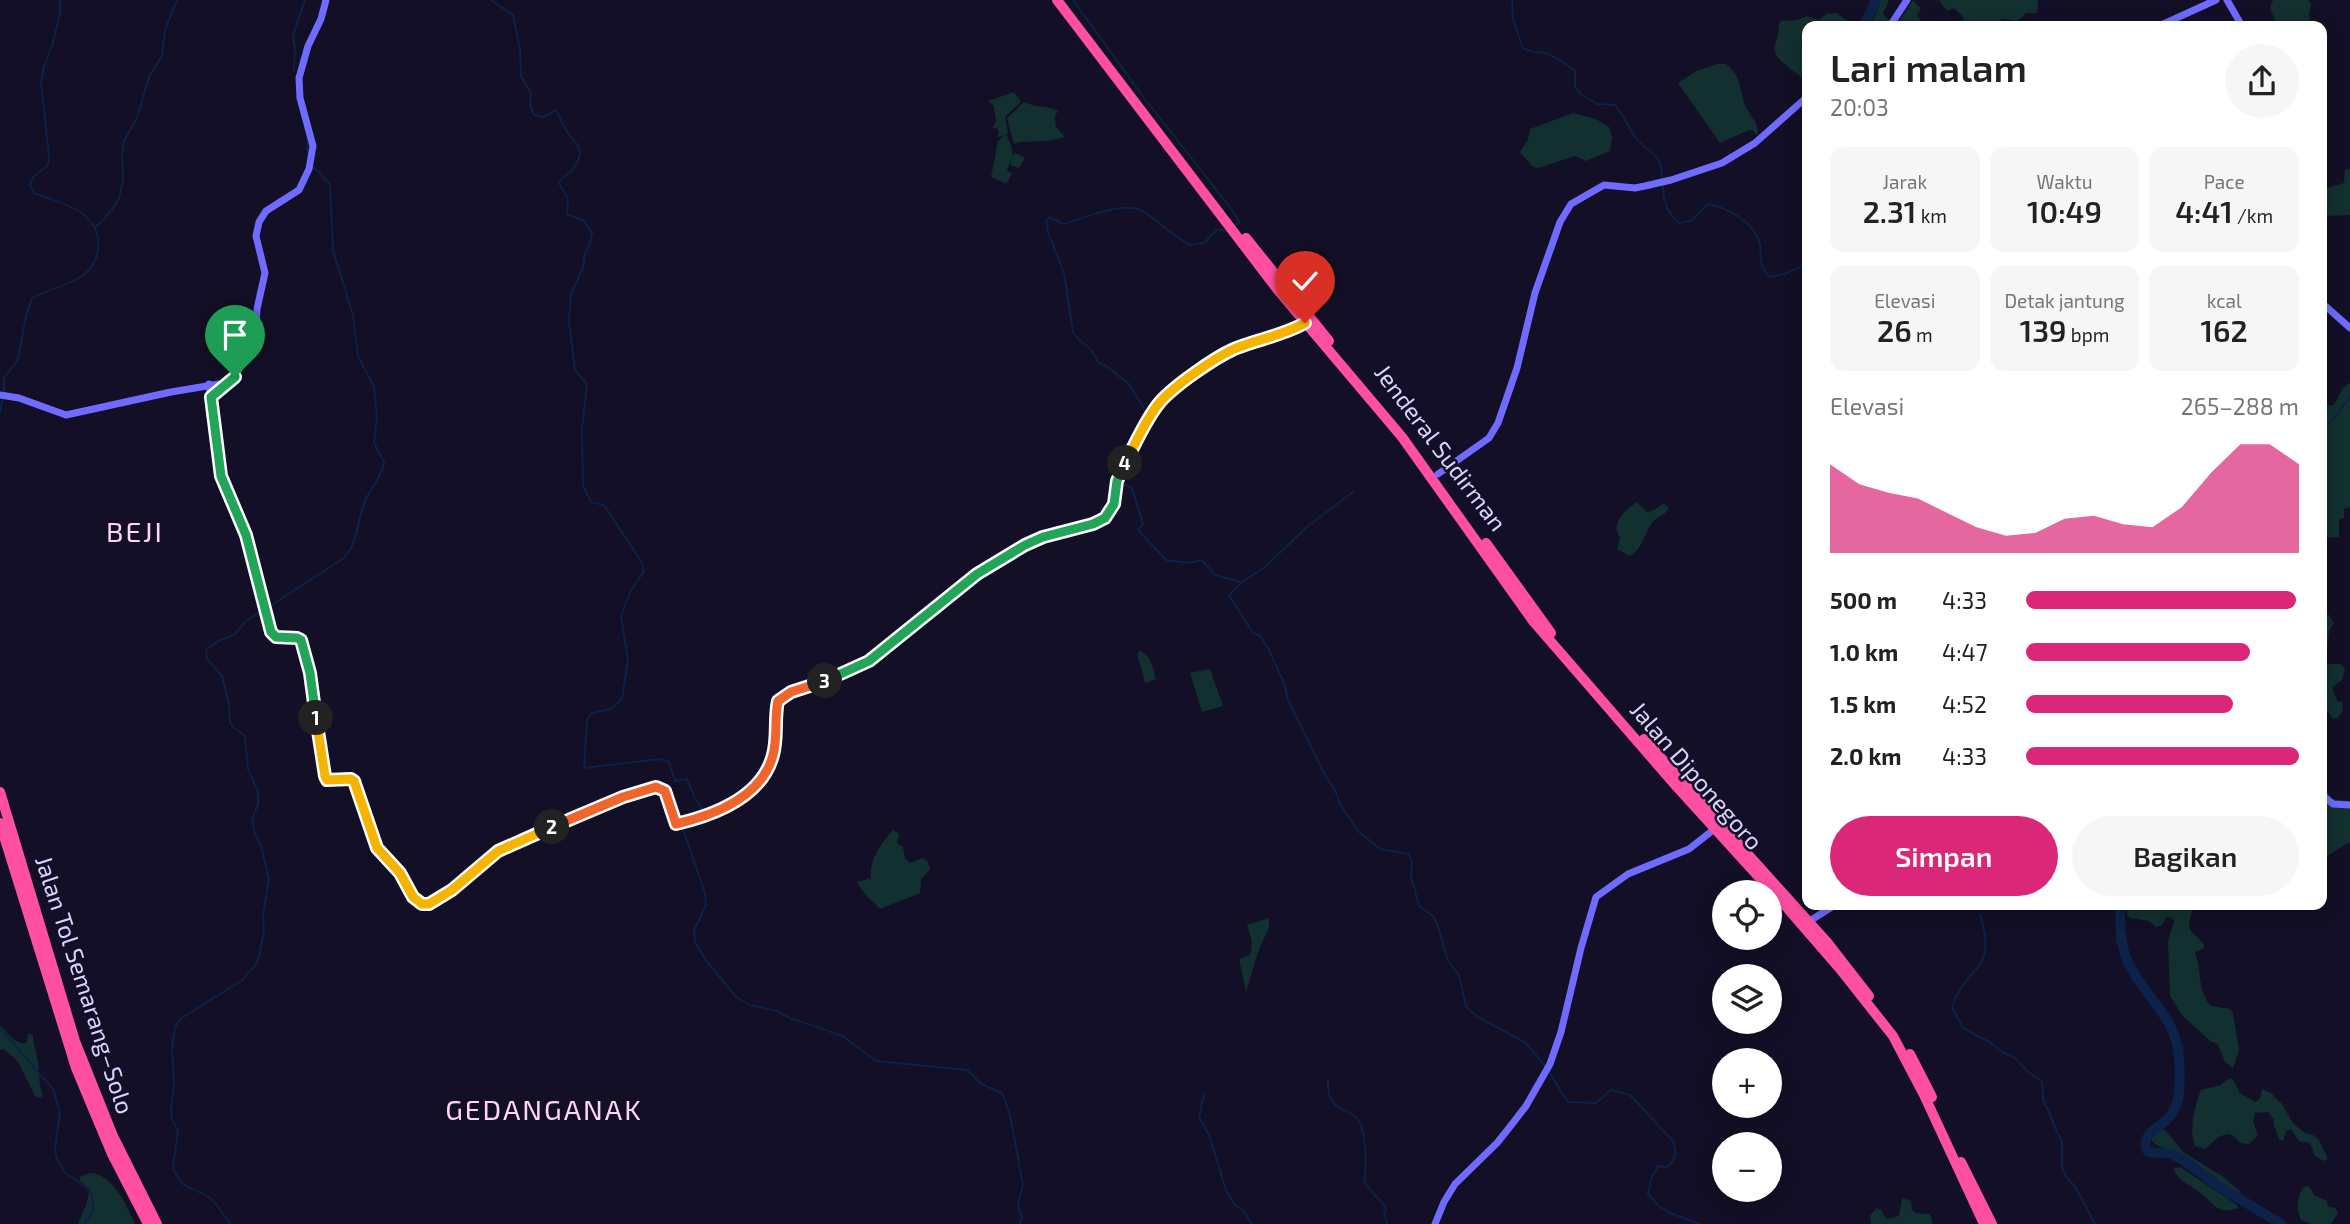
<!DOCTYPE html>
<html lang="id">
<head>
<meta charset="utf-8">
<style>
  body { margin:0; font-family:"Exo 2",sans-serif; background:#f6f6f6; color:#222; height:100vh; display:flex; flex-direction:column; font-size:26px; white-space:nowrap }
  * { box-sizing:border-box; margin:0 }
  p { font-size:23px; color:#767676 }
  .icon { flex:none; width:38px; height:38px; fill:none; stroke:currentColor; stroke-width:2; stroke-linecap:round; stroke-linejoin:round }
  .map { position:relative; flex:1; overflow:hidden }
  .sheet { position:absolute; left:1802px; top:21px; width:525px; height:889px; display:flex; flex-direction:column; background:#fff; border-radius:14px; box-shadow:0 4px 18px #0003 }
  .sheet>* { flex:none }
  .fabs { position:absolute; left:1712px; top:880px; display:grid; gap:14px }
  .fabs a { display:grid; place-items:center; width:70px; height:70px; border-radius:50%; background:#fff; box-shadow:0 4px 18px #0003; font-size:35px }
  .pin { position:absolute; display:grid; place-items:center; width:60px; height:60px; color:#fff; margin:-72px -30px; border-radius:50% 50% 50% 0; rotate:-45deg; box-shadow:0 0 7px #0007 }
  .pin .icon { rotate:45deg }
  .km { position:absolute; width:35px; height:35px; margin:-18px; border-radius:50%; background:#222; color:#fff; font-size:19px; line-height:35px; text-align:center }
  .round { display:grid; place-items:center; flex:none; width:74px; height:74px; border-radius:37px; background:#f6f6f6 }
  .overview { display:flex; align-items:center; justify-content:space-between; height:119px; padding:0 28px }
  h1 { font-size:38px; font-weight:600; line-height:52px }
  .stats { display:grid; grid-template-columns:repeat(3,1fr); gap:10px; height:119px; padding:7px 28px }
  .stats div { display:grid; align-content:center; border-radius:14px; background:#f6f6f6; text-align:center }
  .stats b { font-size:30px; font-weight:600 }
  .stats small { font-size:19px; font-weight:400 }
  .stats p { font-size:19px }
  .chart { height:196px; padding:14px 28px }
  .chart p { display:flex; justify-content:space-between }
  .chart svg { width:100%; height:126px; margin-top:7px; fill:#db2777; opacity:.7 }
  .primary-button { display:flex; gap:14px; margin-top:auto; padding:14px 28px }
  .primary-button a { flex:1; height:80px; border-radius:42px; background:#db2777; color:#fff; font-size:28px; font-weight:600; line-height:80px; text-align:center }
  .primary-button a+a { background:#f6f6f6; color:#222 }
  ul { padding:0 28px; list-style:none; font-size:23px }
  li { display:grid; grid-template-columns:112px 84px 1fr; align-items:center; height:52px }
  li i { height:18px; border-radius:9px; background:#db2777 }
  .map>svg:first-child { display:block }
  .green { fill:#12302f }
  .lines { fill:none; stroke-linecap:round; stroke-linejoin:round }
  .stream { stroke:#0c2248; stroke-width:2 }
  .river { stroke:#0c2248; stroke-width:10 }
  .secondary { stroke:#6f6bff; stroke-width:7 }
  .highway { stroke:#ff4fa3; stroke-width:10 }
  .split-1-casing { stroke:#fff; stroke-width:14 }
  .split-2-casing { stroke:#fff; stroke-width:14 }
  .split-3-casing { stroke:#fff; stroke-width:14 }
  .split-4-casing { stroke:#fff; stroke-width:14 }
  .split-5-casing { stroke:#fff; stroke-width:14 }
  .split-1 { stroke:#22a559; stroke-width:9 }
  .split-2 { stroke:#f5b400; stroke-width:9 }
  .split-3 { stroke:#f0652b; stroke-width:9 }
  .split-4 { stroke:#22a559; stroke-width:9 }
  .split-5 { stroke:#f5b400; stroke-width:9 }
  .labels { text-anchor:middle; stroke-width:5; stroke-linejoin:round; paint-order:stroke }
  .street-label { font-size:24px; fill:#d9d4ff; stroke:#130f26 }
  .quarter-label { font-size:28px; letter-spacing:2px; fill:#ffd6f0; stroke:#130f26 }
</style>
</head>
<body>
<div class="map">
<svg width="2350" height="1224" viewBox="0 0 2350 1224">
  <rect width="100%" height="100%" fill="#130f26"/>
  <!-- green -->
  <g class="green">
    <polygon points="1881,0 1889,0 1883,14 1888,19 1898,23 1913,0 1921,9 1917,15 1925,26 1871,26"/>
    <polygon points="1939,0 2038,0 2037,13 2026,13 2017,21 2003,19 1985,26 1966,26 1963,17 1954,8 1947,11"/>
    <polygon points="2273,0 2308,0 2311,3 2309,15 2311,26 2277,26 2270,8"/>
    <path d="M1837 13 1855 26H1808V94L1805 93 1807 83C1798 72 1779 64 1775 52 1772 42 1782 35 1778 25L1781 21 1797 20 1807 16 1818 20 1827 14Z"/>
    <path d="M1718 64H1726C1744 79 1738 91 1747 109 1752 119 1758 122 1758 134L1756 135 1754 131 1749 130 1720 143 1678 83 1696 71Z"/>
    <polygon points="1014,92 1021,102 1005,117 1008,133 1006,134 1011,145 1013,156 1015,153 1025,158 1019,168 1010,165 1012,157 1007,170 1012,174 1006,184 991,177 998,141 1005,135 997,137 999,133 997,128 992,128 996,122 994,106 988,101"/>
    <path d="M1024 102C1035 108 1048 105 1058 111L1055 116 1056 127 1065 137 1047 141 1020 142 1014 144 1007 118Z"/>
    <polygon points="1573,113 1596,119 1609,127 1612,137 1610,151 1586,161 1575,156 1538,168 1533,167 1520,152 1528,139 1530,129"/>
    <polygon points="2350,169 2350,215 2322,216 2322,189 2344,183 2345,170"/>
    <polygon points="2350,383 2350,507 2344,509 2344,518 2339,519 2339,537 2322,538 2322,406 2334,405 2343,388"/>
    <path d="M1637 502 1647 512 1654 510 1664 503 1669 508C1665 516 1657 516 1652 523 1644 533 1642 552 1629 556L1617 549 1620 538 1616 529C1619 515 1626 510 1637 502Z"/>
    <polygon points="2322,613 2329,615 2334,623 2329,631 2326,660 2328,664 2341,664 2345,669 2342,680 2332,687 2337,701 2342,702 2343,710 2338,718 2333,719 2325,708 2322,708"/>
    <path d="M1140 651C1152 656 1153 668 1156 679L1145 683 1137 653Z"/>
    <polygon points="1210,669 1223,706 1202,712 1190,673"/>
    <polygon points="2322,780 2324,787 2332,799 2350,801 2350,845 2348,843 2322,859"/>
    <path d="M893 830 899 834 897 843 903 847 905 858 910 863 922 858 928 862 930 869 921 879 920 893 880 909C873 900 861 893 857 882L871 878C869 860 881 843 893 830Z"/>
    <path d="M2127 905H2200L2193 909C2185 932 2190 930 2204 944V948L2195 952C2202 972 2197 990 2211 1006L2230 1009 2233 1013 2239 1051 2233 1068 2225 1062 2218 1044 2210 1041 2182 1015 2170 996 2168 942 2174 921 2171 917H2166L2162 925 2156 927 2149 921 2130 918 2127 914Z"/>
    <path d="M1269 918V928L1259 949 1246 992 1239 959 1250 955C1254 944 1250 935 1247 925Z"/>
    <path d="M0 1025C8 1033 15 1045 27 1043L28 1033 33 1035C33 1045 37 1052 38 1062 40 1075 38 1084 43 1096L39 1098 35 1096 18 1062 4 1049 0 1050Z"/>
    <path d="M2230 1078 2234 1081 2240 1093 2255 1102 2260 1099 2262 1089 2271 1093 2282 1104 2293 1123 2305 1133 2313 1135 2319 1140 2328 1159 2324 1161 2315 1156 2310 1143 2299 1141 2291 1129 2286 1131 2283 1141 2279 1139 2274 1125V1120L2268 1112 2255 1113 2253 1121 2258 1135 2249 1144 2240 1143C2228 1125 2217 1139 2205 1149L2195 1146C2189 1130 2194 1106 2201 1090L2220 1085Z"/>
    <path d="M2159 1129 2166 1131 2183 1152 2222 1176 2242 1193C2218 1187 2203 1167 2182 1156 2172 1150 2161 1150 2152 1141V1137Z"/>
    <path d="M2180 1167 2236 1204 2239 1208C2215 1216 2214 1202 2199 1192 2188 1184 2180 1182 2173 1169Z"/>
    <path d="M90 1173C113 1174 127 1206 135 1224H78L86 1205 90 1189 79 1180 81 1176Z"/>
    <path d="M2307 1186 2311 1189 2314 1195 2327 1201 2328 1206 2335 1208 2338 1213 2331 1224H2312L2301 1220C2296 1211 2297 1196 2303 1188Z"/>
    <polygon points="1902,1198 1911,1201 1912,1210 1916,1213 1930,1214 1933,1224 1871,1224 1870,1215 1877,1208 1881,1210 1886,1219 1899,1216"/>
  </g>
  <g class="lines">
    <!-- stream -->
    <g class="stream">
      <path d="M491 0 513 15 520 49 521 76 531 93 530 104 534 115 543 117 556 110C560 118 564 128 570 136 582 148 584 156 571 171 567 175 562 178 559 183L568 199 567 214 584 221 592 233 590 244 585 253 583 268 571 294 569 321 575 370 587 384 582 429 583 486 591 502 604 505 641 561 644 571 630 592 621 616 628 660 622 699 611 709 592 713 587 720 584 768 660 759 669 762 675 781 687 779 694 796 705 814"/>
      <polyline points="1073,0 1144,98 1233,211 1239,222 1234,226"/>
      <path d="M1512 0 1513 19 1523 48C1530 53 1536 51 1545 53 1555 56 1566 64 1575 71V87L1582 95 1597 104 1615 105C1625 116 1628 128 1636 138 1649 155 1662 151 1662 179"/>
      <polyline points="294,70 295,48 293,35 305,0"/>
      <polyline points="307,138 308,153"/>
      <path d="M1663 184C1663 201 1666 211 1679 223L1691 221 1708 204C1728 208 1756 223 1760 245 1762 260 1758 263 1769 277L1785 274 1808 263"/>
      <polyline points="96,227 112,210 119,198 123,180 122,154 124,141 137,118 149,77 162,56 165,30 177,0"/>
      <path d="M4 392V378L18 359 26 316 32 298C48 289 68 286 82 276 92 269 97 260 98 249 102 211 61 203 34 193L30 185 33 177 48 165 49 156 41 83 44 66 53 43 60 13V0"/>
      <polyline points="0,412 3,397"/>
      <path d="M1143 422 1146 415 1144 408 1128 383 1106 366 1099 363 1090 348 1080 341 1073 332 1064 273 1048 232 1046 220 1050 217 1063 224C1084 219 1125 199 1144 212 1160 222 1173 236 1190 245L1204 243 1218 229 1226 231"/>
      <polyline points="2322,426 2331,422 2350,397"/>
      <polyline points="1132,453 1136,455 1123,481 1124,484 1132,488 1143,524 1138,530 1166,560 1189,563 1202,560 1215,575 1241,582"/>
      <polyline points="1353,492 1308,526 1265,567 1242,582 1229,595 1253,633 1260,636 1268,648 1285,685 1288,700 1325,775 1335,790 1340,804 1358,831 1380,849 1409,854 1412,862 1411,876 1419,906 1433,916 1438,926 1448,961 1459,975 1466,1006 1476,1016 1526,1043 1546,1067"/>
      <path d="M267 608 344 558C359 542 357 516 367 497 373 485 382 476 384 462L374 443 377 417 374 387 358 356 353 315 333 251 330 184 314 167"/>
      <polyline points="689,824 682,826 705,893 706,905 694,931 695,942 705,959 736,997 750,1005 777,1011 790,1018 843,1036 876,1061 967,1070 981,1084 1002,1093 1010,1115 1023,1185 1018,1204 1022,1218 1020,1224"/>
      <path d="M1980 915C1999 974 1964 965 1952 1008L1963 1028 1991 1043 2002 1052 2015 1058 2028 1072 2042 1081 2043 1099 2062 1143V1167L2065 1175 2076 1188 2095 1224"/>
      <polyline points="0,1028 53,1089 60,1113 55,1148 57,1159 65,1173 86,1187 92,1196 93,1211 84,1224"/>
      <path d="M1549 1072 1568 1102 1596 1103 1611 1090 1630 1095 1673 1141C1677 1152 1676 1159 1667 1167L1658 1166 1652 1176 1648 1194 1659 1206 1670 1213 1700 1224"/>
      <path d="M1328 1080C1327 1116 1348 1104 1359 1121 1366 1133 1367 1169 1364 1182L1386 1208 1384 1214 1387 1224"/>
      <polyline points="1204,1094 1199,1117 1209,1135 1226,1190 1235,1205 1244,1211 1252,1224"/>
      <path d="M231 1224C223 1216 218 1204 210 1198 194 1186 181 1192 173 1167L178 1131 172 1120 171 1111 174 1084 172 1047 175 1027 180 1019 241 981 255 966 259 957 264 931 263 916 269 879 261 846 255 834 252 820 258 804V792L248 769 245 736 234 728 230 723 229 704 222 676 207 659 206 650 218 641 234 635 246 621 262 611"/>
    </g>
    <!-- river -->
    <g class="river">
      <polyline points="1864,26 1876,0"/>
      <path d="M2120 905C2120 923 2120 941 2126 958 2141 994 2176 1015 2179 1057 2180 1072 2181 1092 2176 1106 2174 1109 2173 1113 2171 1115 2162 1128 2138 1133 2148 1152L2171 1154 2183 1160 2220 1187 2281 1224"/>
    </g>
    <!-- secondary -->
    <g class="secondary">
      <polyline points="2227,0 2242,26"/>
      <polyline points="1890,26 1907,0"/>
      <polyline points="2159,26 2216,0"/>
      <polyline points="2322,303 2350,328"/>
      <path d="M209 384 221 476 245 535 271 632 276 637 299 638 305 653 325 776 327 780 350 779 354 781 377 848 400 873 418 903 426 905C453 893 472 870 496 853 517 839 639 786 661 788L665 791 676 824C712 815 750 802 769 768 779 748 771 712 779 701 780 699 785 696 787 694 813 679 844 679 870 660 923 622 968 574 1027 544 1048 534 1093 530 1107 517 1118 505 1115 486 1120 472L1150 417 1170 393 1224 354 1283 334 1307 321"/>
      <polyline points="0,395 19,398 66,415 171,392 225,383"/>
      <polyline points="211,397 235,377 255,338 257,309 265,273 256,236 259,222 266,211 299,190 309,169 313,146 300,98 299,78 308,46 321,19 326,0"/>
      <polyline points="1438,474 1489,438 1498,423 1517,368 1535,293 1560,222 1571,204 1604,185 1635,188 1645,186 1671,180 1722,163 1755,143 1808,96"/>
      <polyline points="2322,795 2333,804 2350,805"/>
      <polyline points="1808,922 1835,905"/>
      <polyline points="1435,1224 1444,1202 1455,1184 1497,1143 1509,1128 1526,1106 1550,1064 1561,1032 1581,948 1596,897 1628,874 1689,849 1717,827"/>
    </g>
    <!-- highway -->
    <g class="highway">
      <polyline points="1057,0 1277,289 1402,437 1533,621 1676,786 1788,909 1840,969 1893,1036 1924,1095 1984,1224"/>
      <polyline points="1246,238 1329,341"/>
      <polyline points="1486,543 1551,633"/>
      <polyline points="1644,739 1827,942 1869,996"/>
      <polyline points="0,792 75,1041 113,1136 157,1224"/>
      <polyline points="0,823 76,1068 112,1154 148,1224"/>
      <polyline points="1910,1054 1932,1097"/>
      <polyline points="1961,1162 1992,1224"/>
    </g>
  </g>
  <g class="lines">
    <defs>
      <polyline id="split-1" points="235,377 211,397 221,476 246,535 271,632 276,637 297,638 301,640 310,673 316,718"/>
      <polyline id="split-2" points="316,718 325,776 327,780 351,779 354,781 377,848 400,873 413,897 422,904 429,904 452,890 498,851 552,827"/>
      <path id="split-3" d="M552 827 623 797 656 787 665 791 676 824C715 815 762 797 773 755 778 737 774 719 778 701L791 692 825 681"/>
      <polyline id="split-4" points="825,681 869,661 977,574 1025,545 1043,537 1093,524 1105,518 1114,504 1117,481 1125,463"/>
      <path id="split-5" d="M1125 463C1136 443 1145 420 1160 402 1174 386 1214 358 1234 349 1258 339 1282 336 1305 323"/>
    </defs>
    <!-- split-1 casing -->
    <use href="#split-1" class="split-1-casing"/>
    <!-- split-2 casing -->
    <use href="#split-2" class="split-2-casing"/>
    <!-- split-3 casing -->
    <use href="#split-3" class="split-3-casing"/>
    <!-- split-4 casing -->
    <use href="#split-4" class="split-4-casing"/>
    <!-- split-5 casing -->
    <use href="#split-5" class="split-5-casing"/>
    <!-- split-1 -->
    <use href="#split-1" class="split-1"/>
    <!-- split-2 -->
    <use href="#split-2" class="split-2"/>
    <!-- split-3 -->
    <use href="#split-3" class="split-3"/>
    <!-- split-4 -->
    <use href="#split-4" class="split-4"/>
    <!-- split-5 -->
    <use href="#split-5" class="split-5"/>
  </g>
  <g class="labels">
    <!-- street labels -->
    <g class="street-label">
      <text transform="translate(1440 448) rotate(53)" y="8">Jenderal Sudirman</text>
      <text transform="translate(1696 776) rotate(49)" y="8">Jalan Diponegoro</text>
      <text transform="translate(84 985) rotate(72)" y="8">Jalan Tol Semarang–Solo</text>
    </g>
    <!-- quarter labels -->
    <g class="quarter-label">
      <text x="135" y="542">BEJI</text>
      <text x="544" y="1120">GEDANGANAK</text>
    </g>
  </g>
</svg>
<div class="fabs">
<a><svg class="icon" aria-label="locate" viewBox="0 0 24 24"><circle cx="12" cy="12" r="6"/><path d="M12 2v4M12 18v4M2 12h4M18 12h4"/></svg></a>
<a><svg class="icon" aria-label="layers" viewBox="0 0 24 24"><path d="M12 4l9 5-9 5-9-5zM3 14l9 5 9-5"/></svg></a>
<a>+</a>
<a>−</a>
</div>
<div class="pin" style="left:235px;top:377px;background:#1e9e55"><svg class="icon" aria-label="arrive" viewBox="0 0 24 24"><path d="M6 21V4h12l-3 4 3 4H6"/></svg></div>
<div class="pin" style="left:1305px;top:323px;background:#d93025"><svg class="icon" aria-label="check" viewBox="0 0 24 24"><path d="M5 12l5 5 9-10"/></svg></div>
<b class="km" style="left:316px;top:718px">1</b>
<b class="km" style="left:552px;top:827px">2</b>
<b class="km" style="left:825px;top:681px">3</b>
<b class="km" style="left:1125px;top:463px">4</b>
<section class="sheet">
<div class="overview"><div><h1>Lari malam</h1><p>20:03</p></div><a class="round"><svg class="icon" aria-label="share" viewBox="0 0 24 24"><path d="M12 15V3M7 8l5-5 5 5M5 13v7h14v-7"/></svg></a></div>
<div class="stats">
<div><p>Jarak</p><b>2.31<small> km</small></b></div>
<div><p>Waktu</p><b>10:49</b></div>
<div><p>Pace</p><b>4:41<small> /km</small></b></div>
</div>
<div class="stats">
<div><p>Elevasi</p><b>26<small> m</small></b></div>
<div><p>Detak jantung</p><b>139<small> bpm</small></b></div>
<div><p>kcal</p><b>162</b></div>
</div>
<div class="chart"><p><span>Elevasi</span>265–288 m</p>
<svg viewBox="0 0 160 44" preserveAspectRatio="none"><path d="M0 44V13L10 20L20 23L30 25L40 30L50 35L60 38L70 37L80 32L90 31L100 34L110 35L120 28L130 16L140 6L150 6L160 13V44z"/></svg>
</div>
<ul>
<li><b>500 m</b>4:33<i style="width:99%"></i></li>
<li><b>1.0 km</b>4:47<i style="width:82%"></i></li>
<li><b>1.5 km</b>4:52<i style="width:76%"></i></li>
<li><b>2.0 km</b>4:33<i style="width:100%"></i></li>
</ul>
<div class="primary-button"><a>Simpan</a><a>Bagikan</a></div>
</section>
</div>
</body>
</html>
